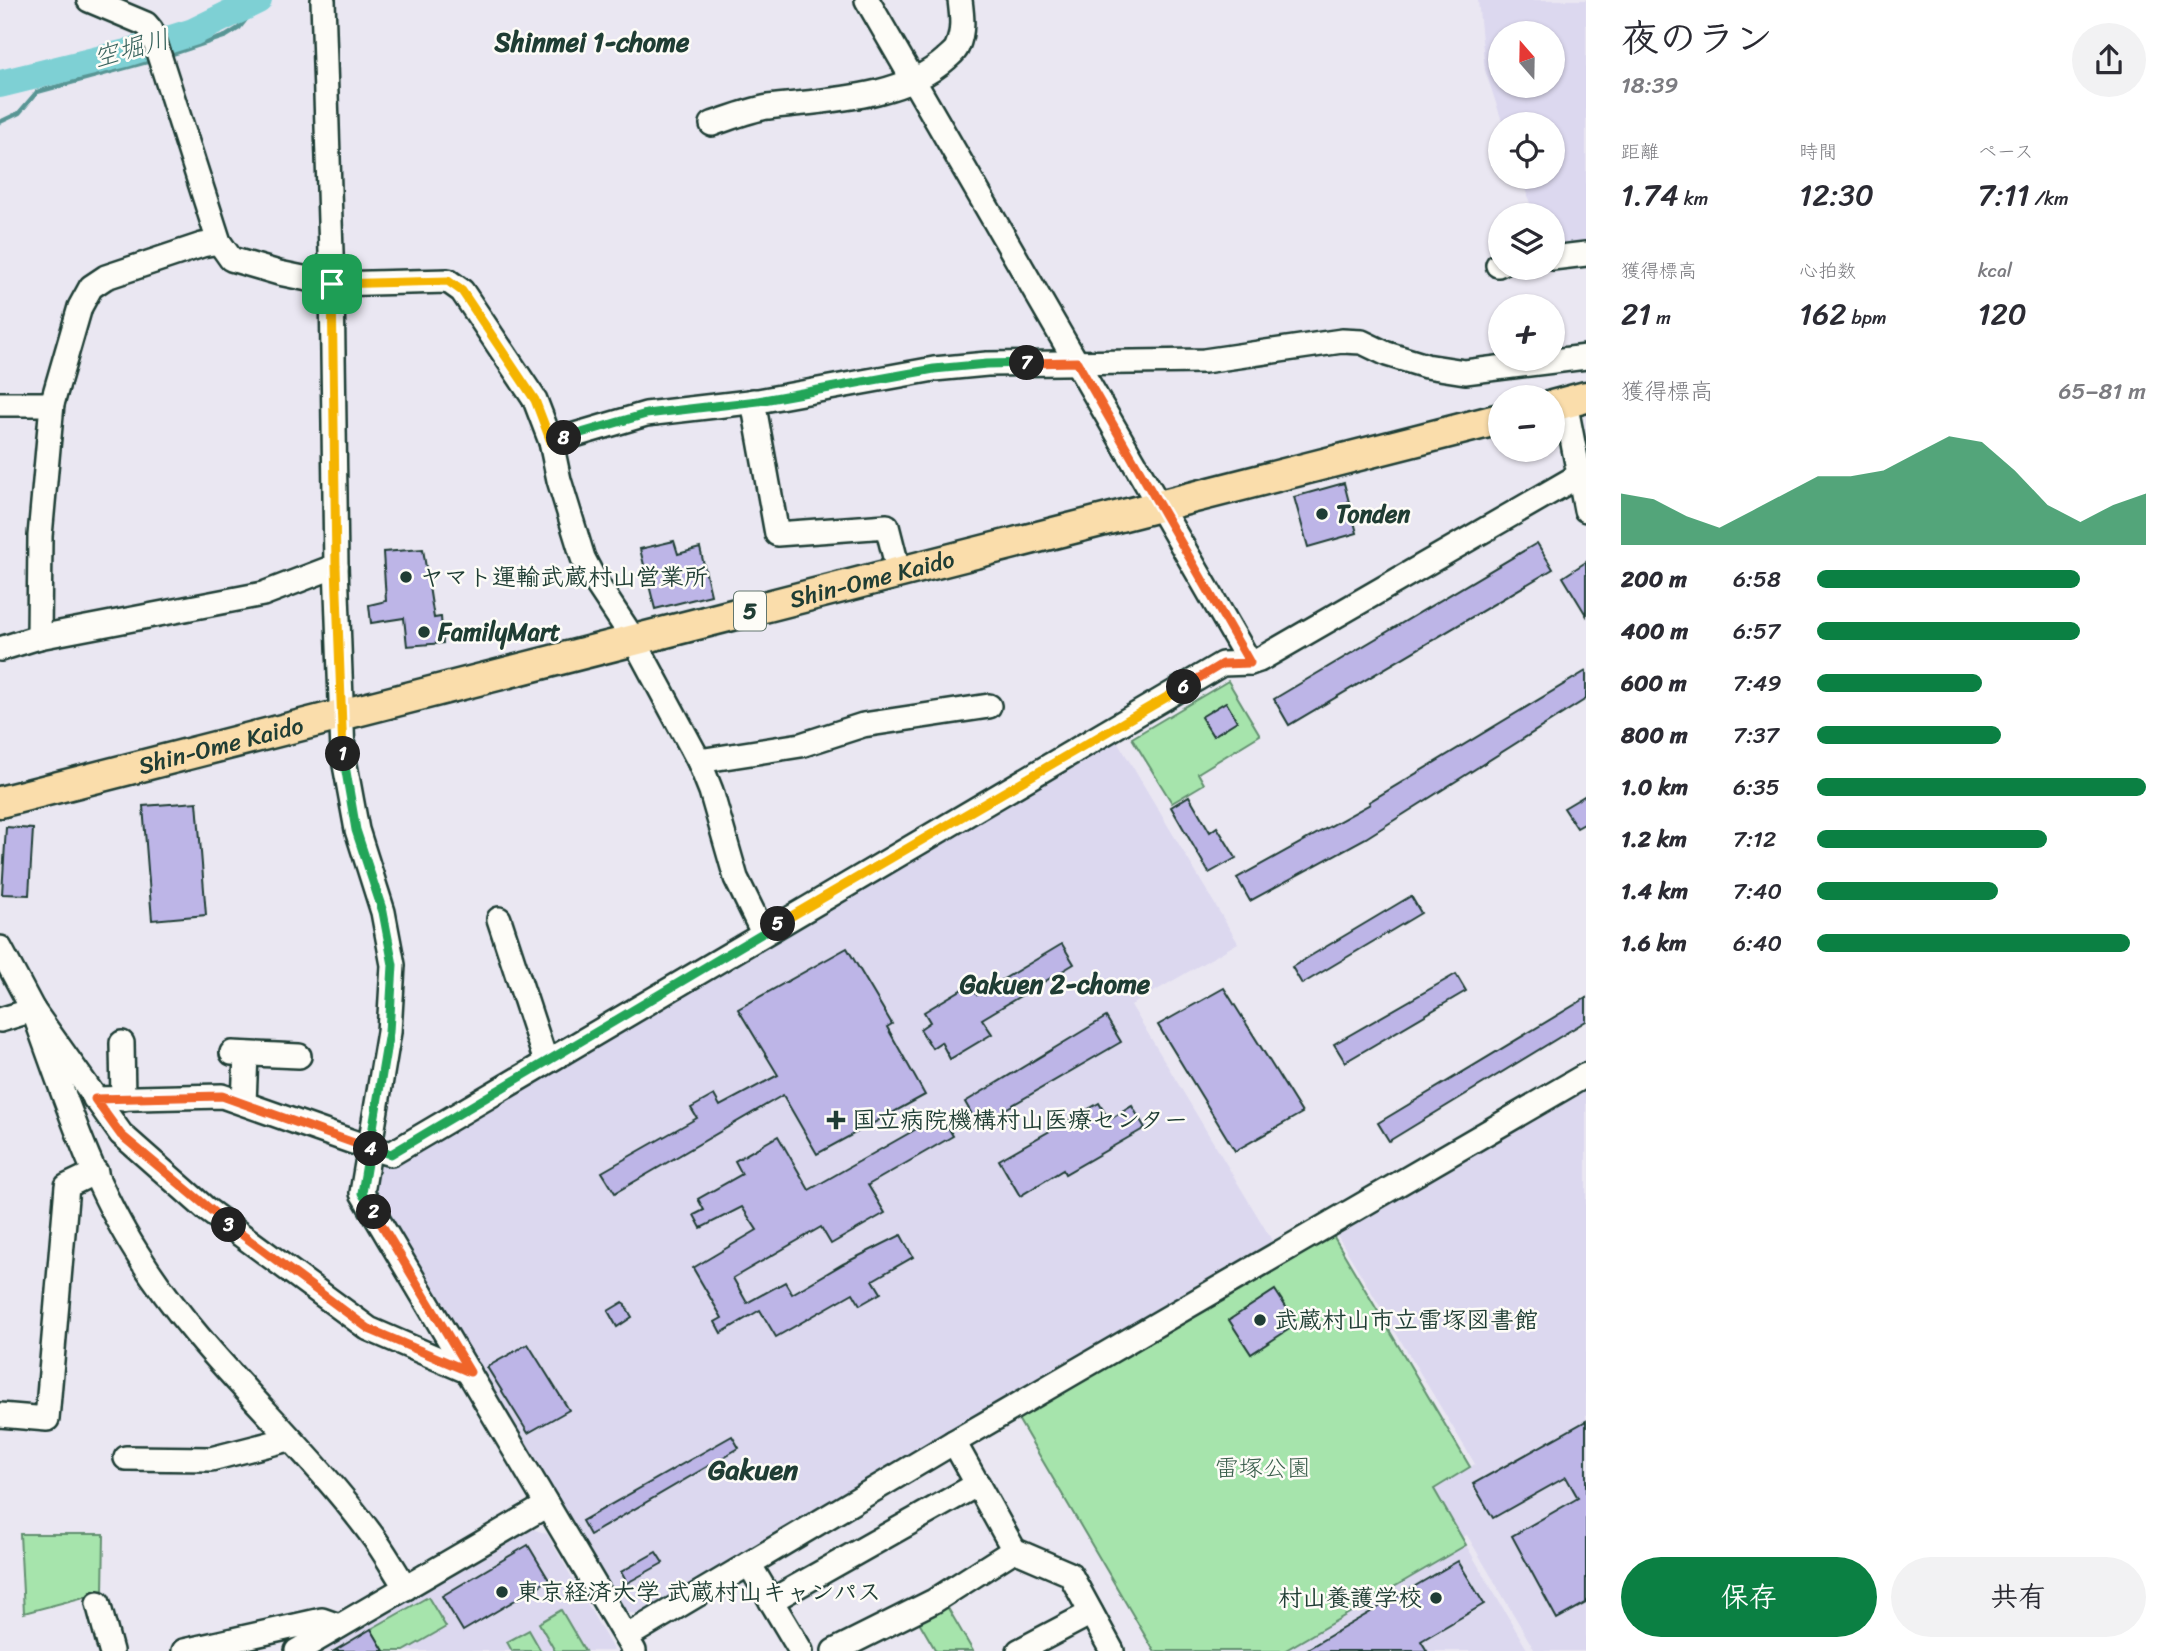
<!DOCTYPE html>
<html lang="ja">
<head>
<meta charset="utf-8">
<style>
  body { margin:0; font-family:Sriracha,"Klee One",sans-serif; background:#f2f2f3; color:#2b2b33; height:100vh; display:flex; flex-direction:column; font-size:26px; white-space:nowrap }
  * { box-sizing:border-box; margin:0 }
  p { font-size:23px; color:#7c7c81 }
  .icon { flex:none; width:38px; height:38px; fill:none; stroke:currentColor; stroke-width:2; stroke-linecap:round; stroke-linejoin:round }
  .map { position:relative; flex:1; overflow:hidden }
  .panel { display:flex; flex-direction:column; background:#fff; width:595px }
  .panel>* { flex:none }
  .needle { width:46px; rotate:340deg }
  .fabs { position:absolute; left:1488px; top:21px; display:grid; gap:14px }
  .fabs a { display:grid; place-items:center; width:77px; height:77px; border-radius:50%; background:#fff; box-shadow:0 2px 5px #0004; font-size:35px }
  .pin { position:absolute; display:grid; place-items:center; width:60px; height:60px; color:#fff; margin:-30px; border-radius:14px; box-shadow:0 4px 10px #0006 }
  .km { position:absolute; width:35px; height:35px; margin:-18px; border-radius:50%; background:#222; color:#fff; font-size:19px; line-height:35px; text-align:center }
  .round { display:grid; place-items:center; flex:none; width:74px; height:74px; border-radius:37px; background:#f2f2f3 }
  .overview { display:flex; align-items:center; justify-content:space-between; height:119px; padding:0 35px }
  h1 { font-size:38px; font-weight:600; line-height:52px }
  .metrics { display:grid; grid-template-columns:repeat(3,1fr); gap:10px; height:119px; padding:7px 35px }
  .metrics div { display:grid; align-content:center }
  .metrics b { font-size:30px; font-weight:600 }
  .metrics small { font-size:19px; font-weight:400 }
  .metrics p { font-size:19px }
  .chart { height:196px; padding:14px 35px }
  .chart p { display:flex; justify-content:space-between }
  .chart svg { width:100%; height:126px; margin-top:7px; fill:#0b8043; opacity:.7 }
  .cta { display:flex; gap:14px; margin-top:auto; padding:14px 35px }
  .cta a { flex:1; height:80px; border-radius:42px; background:#0b8043; color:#fff; font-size:28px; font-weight:600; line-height:80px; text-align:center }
  .cta a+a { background:#f2f2f3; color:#2b2b33 }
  ul { padding:0 35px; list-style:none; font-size:23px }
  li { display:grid; grid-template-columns:112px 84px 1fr; align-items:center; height:52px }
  li i { height:18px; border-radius:9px; background:#0b8043 }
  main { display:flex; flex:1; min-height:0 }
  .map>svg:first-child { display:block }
  .built { fill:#dcd8ef; fill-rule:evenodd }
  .green { fill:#a6e4ac; stroke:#629070; stroke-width:2 }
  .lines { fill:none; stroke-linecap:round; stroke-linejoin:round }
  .stream { stroke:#589594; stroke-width:4.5 }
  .river { stroke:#7ed0d4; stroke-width:28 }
  .building { fill:#bdb5e7; stroke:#1f3d34; stroke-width:2 }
  .minor-casing { stroke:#1f3d34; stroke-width:28 }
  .major-casing { stroke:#1f3d34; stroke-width:35 }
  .minor { stroke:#fdfcf7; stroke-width:23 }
  .major { stroke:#faddab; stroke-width:30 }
  .split-1-casing { stroke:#fff; stroke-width:14 }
  .split-2-casing { stroke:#fff; stroke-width:14 }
  .split-3-casing { stroke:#fff; stroke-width:14 }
  .split-4-casing { stroke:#fff; stroke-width:14 }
  .split-5-casing { stroke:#fff; stroke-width:14 }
  .split-6-casing { stroke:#fff; stroke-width:14 }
  .split-7-casing { stroke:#fff; stroke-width:14 }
  .split-8-casing { stroke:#fff; stroke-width:14 }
  .split-9-casing { stroke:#fff; stroke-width:14 }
  .split-1 { stroke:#f5b400; stroke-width:9 }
  .split-2 { stroke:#22a559; stroke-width:9 }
  .split-3 { stroke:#f0652b; stroke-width:9 }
  .split-4 { stroke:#f0652b; stroke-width:9 }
  .split-5 { stroke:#22a559; stroke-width:9 }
  .split-6 { stroke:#f5b400; stroke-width:9 }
  .split-7 { stroke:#f0652b; stroke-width:9 }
  .split-8 { stroke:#22a559; stroke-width:9 }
  .split-9 { stroke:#f5b400; stroke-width:9 }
  .poi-dot { fill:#1f3d34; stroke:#fdfcf7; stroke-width:2.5 }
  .labels { text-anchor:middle; stroke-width:5; stroke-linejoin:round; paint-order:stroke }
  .shield { fill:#fdfcf7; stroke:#62766e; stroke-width:2 }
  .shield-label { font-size:23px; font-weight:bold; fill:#1f3d34 }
  .poi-label { font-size:24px; font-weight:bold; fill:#1f3d34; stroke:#fdfcf7; text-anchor:start }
  .street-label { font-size:24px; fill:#1f3d34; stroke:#fdfcf7 }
  .park-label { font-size:24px; fill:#3a5e4c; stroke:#fdfcf7 }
  .neighbourhood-label { font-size:26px; font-weight:bold; fill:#1f3d34; stroke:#fdfcf7 }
  .water-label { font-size:26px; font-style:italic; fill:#37625c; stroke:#fdfcf7 }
  .quarter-label { font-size:28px; font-weight:bold; fill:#1f3d34; stroke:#fdfcf7 }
</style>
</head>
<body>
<main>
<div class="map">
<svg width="1586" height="1651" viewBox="0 0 1586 1651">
  <rect width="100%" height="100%" fill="#eae7f2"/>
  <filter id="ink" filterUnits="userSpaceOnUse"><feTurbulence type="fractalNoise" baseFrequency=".0143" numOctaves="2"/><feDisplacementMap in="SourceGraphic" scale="14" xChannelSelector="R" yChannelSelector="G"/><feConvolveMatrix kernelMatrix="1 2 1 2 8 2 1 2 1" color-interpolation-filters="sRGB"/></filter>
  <g filter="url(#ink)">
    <!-- built -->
    <g class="built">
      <path d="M1478 0H1586V241L1552 244V215H1534L1521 177H1552V124H1503L1485 70ZM1500 33H1552V86H1500Z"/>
      <polygon points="1116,739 1238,943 1131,1005 1273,1242 643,1614 620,1612 372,1193 378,1169"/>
      <polygon points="1586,1084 1586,1651 1535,1651 1467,1535 1462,1537 1434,1488 1475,1464 1334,1230"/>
      <polygon points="533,1529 547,1534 614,1651 322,1651"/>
      <polygon points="1466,1545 1528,1651 1284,1651"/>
    </g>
    <!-- green -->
    <g class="green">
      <polygon points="1228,681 1260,735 1198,773 1204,784 1172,803 1132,738"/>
      <polygon points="1331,1232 1470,1467 1434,1489 1466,1545 1284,1651 1154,1651 1017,1417"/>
      <polygon points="20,1534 104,1534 103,1592 24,1613"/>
      <polygon points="428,1597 446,1627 404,1651 384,1651 371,1629"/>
      <polygon points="945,1603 973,1651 936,1651 918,1620"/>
      <polygon points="561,1610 585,1651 555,1651 539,1623"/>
      <polygon points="529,1630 541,1651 512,1651 507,1642"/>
    </g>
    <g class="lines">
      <!-- stream -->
      <g class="stream">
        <polyline points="166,56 226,36 239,28 261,0"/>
        <polyline points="0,122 19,113 37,92 154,60"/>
      </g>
      <!-- river -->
      <polyline class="river" points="0,84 126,53 193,32 258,0"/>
    </g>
    <!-- building -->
    <g class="building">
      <polygon points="1344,483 1357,533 1308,547 1294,497"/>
      <polygon points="674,541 678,554 700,548 711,595 655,609 640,549"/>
      <polygon points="1537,543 1553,569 1289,725 1274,699"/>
      <polygon points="423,549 434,618 441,617 443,643 407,646 404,618 371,623 369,605 386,601 383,552"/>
      <polygon points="1586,562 1586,615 1563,577"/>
      <polygon points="1586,671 1586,699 1366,838 1250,901 1237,878 1370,804 1369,802"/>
      <polygon points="1226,702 1237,721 1213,736 1201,717"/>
      <polygon points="1586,795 1586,823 1577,828 1564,808"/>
      <polygon points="1189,796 1210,832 1217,827 1236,858 1209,873 1171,807"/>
      <polygon points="197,802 206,915 152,920 143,806"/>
      <polygon points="6,827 33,829 29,895 2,894"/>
      <polygon points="1411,896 1421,913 1302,984 1292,967"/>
      <polygon points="1062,944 1074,964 982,1019 992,1034 950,1059 941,1042 932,1048 920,1029 930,1022 924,1012 971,984 977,995"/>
      <polygon points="847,948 892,1024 887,1027 925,1095 817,1154 783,1095 615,1193 602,1172 697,1118 691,1108 714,1095 720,1106 778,1075 738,1009"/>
      <polygon points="1456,974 1466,991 1345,1062 1334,1044"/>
      <polygon points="1224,988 1302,1113 1235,1151 1158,1025"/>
      <polygon points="1586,998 1586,1021 1389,1141 1378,1123"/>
      <polygon points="1106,1017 1121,1042 978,1125 965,1102"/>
      <polygon points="1099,1103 1109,1120 1132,1106 1145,1128 1065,1174 1063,1170 1020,1196 999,1160"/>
      <polygon points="941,1115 953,1136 868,1185 885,1213 831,1244 821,1227 733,1278 747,1303 785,1282 792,1294 843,1264 901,1235 913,1257 873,1280 881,1293 860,1305 853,1293 776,1337 760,1310 721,1333 715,1322 722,1318 693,1268 757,1230 742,1207 701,1228 694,1215 704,1210 698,1199 742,1174 735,1161 778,1136 809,1190"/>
      <polygon points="1275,1290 1297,1324 1251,1354 1229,1320"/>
      <polygon points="623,1302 632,1317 617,1327 608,1311"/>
      <polygon points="528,1344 569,1410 528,1433 487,1367"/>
      <polygon points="1586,1421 1586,1603 1557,1619 1512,1536 1578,1498 1566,1477 1493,1518 1473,1484"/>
      <polygon points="732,1436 739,1448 590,1535 582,1521"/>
      <polygon points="528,1545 549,1580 463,1631 442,1596"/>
      <polygon points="656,1552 663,1563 627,1583 621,1572"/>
      <polygon points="1458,1561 1484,1604 1421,1641 1427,1651 1304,1651"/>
      <polygon points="371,1629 384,1651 334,1651"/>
    </g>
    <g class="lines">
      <defs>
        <g id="minor">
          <polyline points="89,0 146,24 151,30 219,242 231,259 279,273 332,284 448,281 462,291 535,400 551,442 559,480 583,558 595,581 634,640 699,761 711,791 736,878 763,933"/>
          <polyline points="323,0 332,284 336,566 343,754 357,830 383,912 393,965 389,1032 362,1193 634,1651"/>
          <polyline points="867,0 1250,663"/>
          <path d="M712 124C730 118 749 110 768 107 825 100 902 99 946 59 950 55 955 52 957 47 964 31 962 16 960 0"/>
          <polyline points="1552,258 1586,254"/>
          <polyline points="1498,265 1500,264"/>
          <polyline points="753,401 777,534 887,526 899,573"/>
          <polyline points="1565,402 1586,510"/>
          <polyline points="0,404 52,404"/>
          <polyline points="551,442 646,414 758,401 934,369 987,364 1204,361 1342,341 1362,342 1387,354 1426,366 1465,372 1586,357"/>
          <polyline points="39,637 40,536 52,404 80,307 91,287 106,277 202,245 219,242"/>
          <polyline points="0,649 39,637 263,594 336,566"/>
          <polyline points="699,761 801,745 863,725 989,706"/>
          <polyline points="499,919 546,1062"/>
          <polyline points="0,948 33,1010 121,1134 206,1209 369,1329 469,1372"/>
          <path d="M33 1010C63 1091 90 1179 137 1253 202 1358 299 1436 371 1534 384 1551 394 1570 406 1588"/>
          <polyline points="0,1020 33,1010"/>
          <polyline points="122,1043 123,1099"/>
          <polyline points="232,1053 299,1056"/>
          <polyline points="95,1099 222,1096 370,1148 391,1154 1222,664 1250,663 1259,660 1578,476"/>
          <polyline points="244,1103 246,1054"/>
          <polyline points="0,1415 47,1419 67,1186 96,1172"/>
          <polyline points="954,1442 1014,1550 1070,1574 1112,1651"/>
          <polyline points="126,1458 211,1459 289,1439"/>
          <polyline points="749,1564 801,1651"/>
          <polyline points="771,1601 978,1484"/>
          <polyline points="98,1603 111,1651"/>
          <polyline points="626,1637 954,1442 1586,1075"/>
          <polyline points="184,1651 322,1620 339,1626"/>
          <polyline points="297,1651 547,1505"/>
          <polyline points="834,1651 934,1601 1014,1550"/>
          <polyline points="1019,1651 1091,1613"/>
        </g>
        <g id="major">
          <polyline points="1552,406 1586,397"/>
          <path id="s1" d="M0 802 1500 419"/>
        </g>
      </defs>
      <!-- minor casing -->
      <use href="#minor" class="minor-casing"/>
      <!-- major casing -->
      <use href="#major" class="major-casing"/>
      <!-- minor -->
      <use href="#minor" class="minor"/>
      <!-- major -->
      <use href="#major" class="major"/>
    </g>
  </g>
  <g class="lines" filter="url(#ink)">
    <defs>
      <polyline id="split-1" points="332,284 336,566 343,754"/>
      <polyline id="split-2" points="343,754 356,830 383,912 393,965 389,1032 362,1193 374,1212"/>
      <polyline id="split-3" points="229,1225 369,1329 470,1372 374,1212"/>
      <polyline id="split-4" points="229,1225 121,1135 95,1099 222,1096 371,1149"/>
      <polyline id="split-5" points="371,1149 391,1154 778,924"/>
      <polyline id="split-6" points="778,924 1184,687"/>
      <polyline id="split-7" points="1027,363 1077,362 1250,663 1222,664 1184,687"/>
      <polyline id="split-8" points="564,438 646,414 758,401 934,369 987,364 1027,363"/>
      <polyline id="split-9" points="332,284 448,281 462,291 535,400 551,442 564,438"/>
    </defs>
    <!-- split-1 casing -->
    <use href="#split-1" class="split-1-casing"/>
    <!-- split-2 casing -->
    <use href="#split-2" class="split-2-casing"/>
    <!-- split-3 casing -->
    <use href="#split-3" class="split-3-casing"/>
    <!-- split-4 casing -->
    <use href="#split-4" class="split-4-casing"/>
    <!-- split-5 casing -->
    <use href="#split-5" class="split-5-casing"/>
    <!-- split-6 casing -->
    <use href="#split-6" class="split-6-casing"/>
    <!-- split-7 casing -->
    <use href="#split-7" class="split-7-casing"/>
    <!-- split-8 casing -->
    <use href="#split-8" class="split-8-casing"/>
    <!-- split-9 casing -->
    <use href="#split-9" class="split-9-casing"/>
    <!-- split-1 -->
    <use href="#split-1" class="split-1"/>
    <!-- split-2 -->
    <use href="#split-2" class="split-2"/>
    <!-- split-3 -->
    <use href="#split-3" class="split-3"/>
    <!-- split-4 -->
    <use href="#split-4" class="split-4"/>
    <!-- split-5 -->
    <use href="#split-5" class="split-5"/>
    <!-- split-6 -->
    <use href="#split-6" class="split-6"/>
    <!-- split-7 -->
    <use href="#split-7" class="split-7"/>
    <!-- split-8 -->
    <use href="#split-8" class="split-8"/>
    <!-- split-9 -->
    <use href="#split-9" class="split-9"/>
  </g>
  <!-- markers -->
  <g class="poi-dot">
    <circle cx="1322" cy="514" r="7"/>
    <circle cx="406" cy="577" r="7"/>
    <circle cx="424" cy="632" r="7"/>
    <path d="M832.5 1109.5h7v7h7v7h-7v7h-7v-7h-7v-7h7z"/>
    <circle cx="1260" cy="1320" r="7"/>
    <circle cx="502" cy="1592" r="7"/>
    <circle cx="1436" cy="1598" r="7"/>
  </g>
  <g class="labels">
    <!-- shield labels -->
    <rect class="shield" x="734" y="591.5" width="32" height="39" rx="5"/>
    <g class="shield-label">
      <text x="750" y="619">5</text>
    </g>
    <!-- poi labels -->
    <g class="poi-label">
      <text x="1336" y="522">Tonden</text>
      <text x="420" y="585">ヤマト運輸武蔵村山営業所</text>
      <text x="438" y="640">FamilyMart</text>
      <text x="852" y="1128">国立病院機構村山医療センター</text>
      <text x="1274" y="1328">武蔵村山市立雷塚図書館</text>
      <text x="516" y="1600">東京経済大学 武蔵村山キャンパス</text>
      <text x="1422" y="1606" text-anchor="end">村山養護学校</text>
    </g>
    <!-- street labels -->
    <g class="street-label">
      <text dy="8" stroke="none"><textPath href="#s1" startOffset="900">Shin-Ome Kaido</textPath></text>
      <text dy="8" stroke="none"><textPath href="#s1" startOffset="228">Shin-Ome Kaido</textPath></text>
    </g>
    <!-- park labels -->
    <g class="park-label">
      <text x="1263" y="1476">雷塚公園</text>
    </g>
    <!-- neighbourhood labels -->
    <g class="neighbourhood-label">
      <text x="592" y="51">Shinmei 1-chome</text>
      <text x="1055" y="993">Gakuen 2-chome</text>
    </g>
    <!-- water labels -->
    <g class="water-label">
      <text transform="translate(131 48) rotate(-15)" y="9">空堀川</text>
    </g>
    <!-- quarter labels -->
    <g class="quarter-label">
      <text x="753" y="1479">Gakuen</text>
    </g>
  </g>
</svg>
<div class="fabs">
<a><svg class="needle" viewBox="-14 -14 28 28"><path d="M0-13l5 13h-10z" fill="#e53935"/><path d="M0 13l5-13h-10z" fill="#7c7c81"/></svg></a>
<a><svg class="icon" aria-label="locate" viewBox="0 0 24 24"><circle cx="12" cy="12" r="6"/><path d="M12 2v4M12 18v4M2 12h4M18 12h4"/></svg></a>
<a><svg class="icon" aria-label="layers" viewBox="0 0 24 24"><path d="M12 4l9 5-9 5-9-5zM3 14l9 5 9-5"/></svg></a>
<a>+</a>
<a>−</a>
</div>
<div class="pin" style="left:332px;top:284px;background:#1e9e55"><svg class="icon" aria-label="arrive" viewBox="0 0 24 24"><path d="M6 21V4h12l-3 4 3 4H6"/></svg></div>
<b class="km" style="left:343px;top:754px">1</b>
<b class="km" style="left:374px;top:1212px">2</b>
<b class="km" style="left:229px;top:1225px">3</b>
<b class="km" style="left:371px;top:1149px">4</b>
<b class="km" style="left:778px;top:924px">5</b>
<b class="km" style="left:1184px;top:687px">6</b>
<b class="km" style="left:1027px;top:363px">7</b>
<b class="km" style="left:564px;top:438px">8</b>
</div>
<section class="panel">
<div class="overview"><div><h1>夜のラン</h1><p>18:39</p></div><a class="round"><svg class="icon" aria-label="share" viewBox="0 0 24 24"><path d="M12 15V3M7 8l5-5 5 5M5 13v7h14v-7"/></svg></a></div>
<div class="metrics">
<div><p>距離</p><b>1.74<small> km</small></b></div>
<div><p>時間</p><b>12:30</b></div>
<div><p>ペース</p><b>7:11<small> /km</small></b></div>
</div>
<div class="metrics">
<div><p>獲得標高</p><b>21<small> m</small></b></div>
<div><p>心拍数</p><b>162<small> bpm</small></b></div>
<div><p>kcal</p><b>120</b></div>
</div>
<div class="chart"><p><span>獲得標高</span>65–81 m</p>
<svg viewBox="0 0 160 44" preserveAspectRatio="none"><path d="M0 44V26L10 28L20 34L30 38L40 32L50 26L60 20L70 20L80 18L90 12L100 6L110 8L120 18L130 30L140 36L150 30L160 26V44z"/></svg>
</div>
<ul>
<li><b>200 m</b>6:58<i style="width:80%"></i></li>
<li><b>400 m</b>6:57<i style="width:80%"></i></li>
<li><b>600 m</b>7:49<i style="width:50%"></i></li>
<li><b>800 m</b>7:37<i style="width:56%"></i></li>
<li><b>1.0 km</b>6:35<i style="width:100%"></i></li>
<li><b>1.2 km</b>7:12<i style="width:70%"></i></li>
<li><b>1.4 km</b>7:40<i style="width:55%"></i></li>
<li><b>1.6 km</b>6:40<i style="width:95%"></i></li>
</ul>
<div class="cta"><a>保存</a><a>共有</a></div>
</section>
</main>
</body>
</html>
